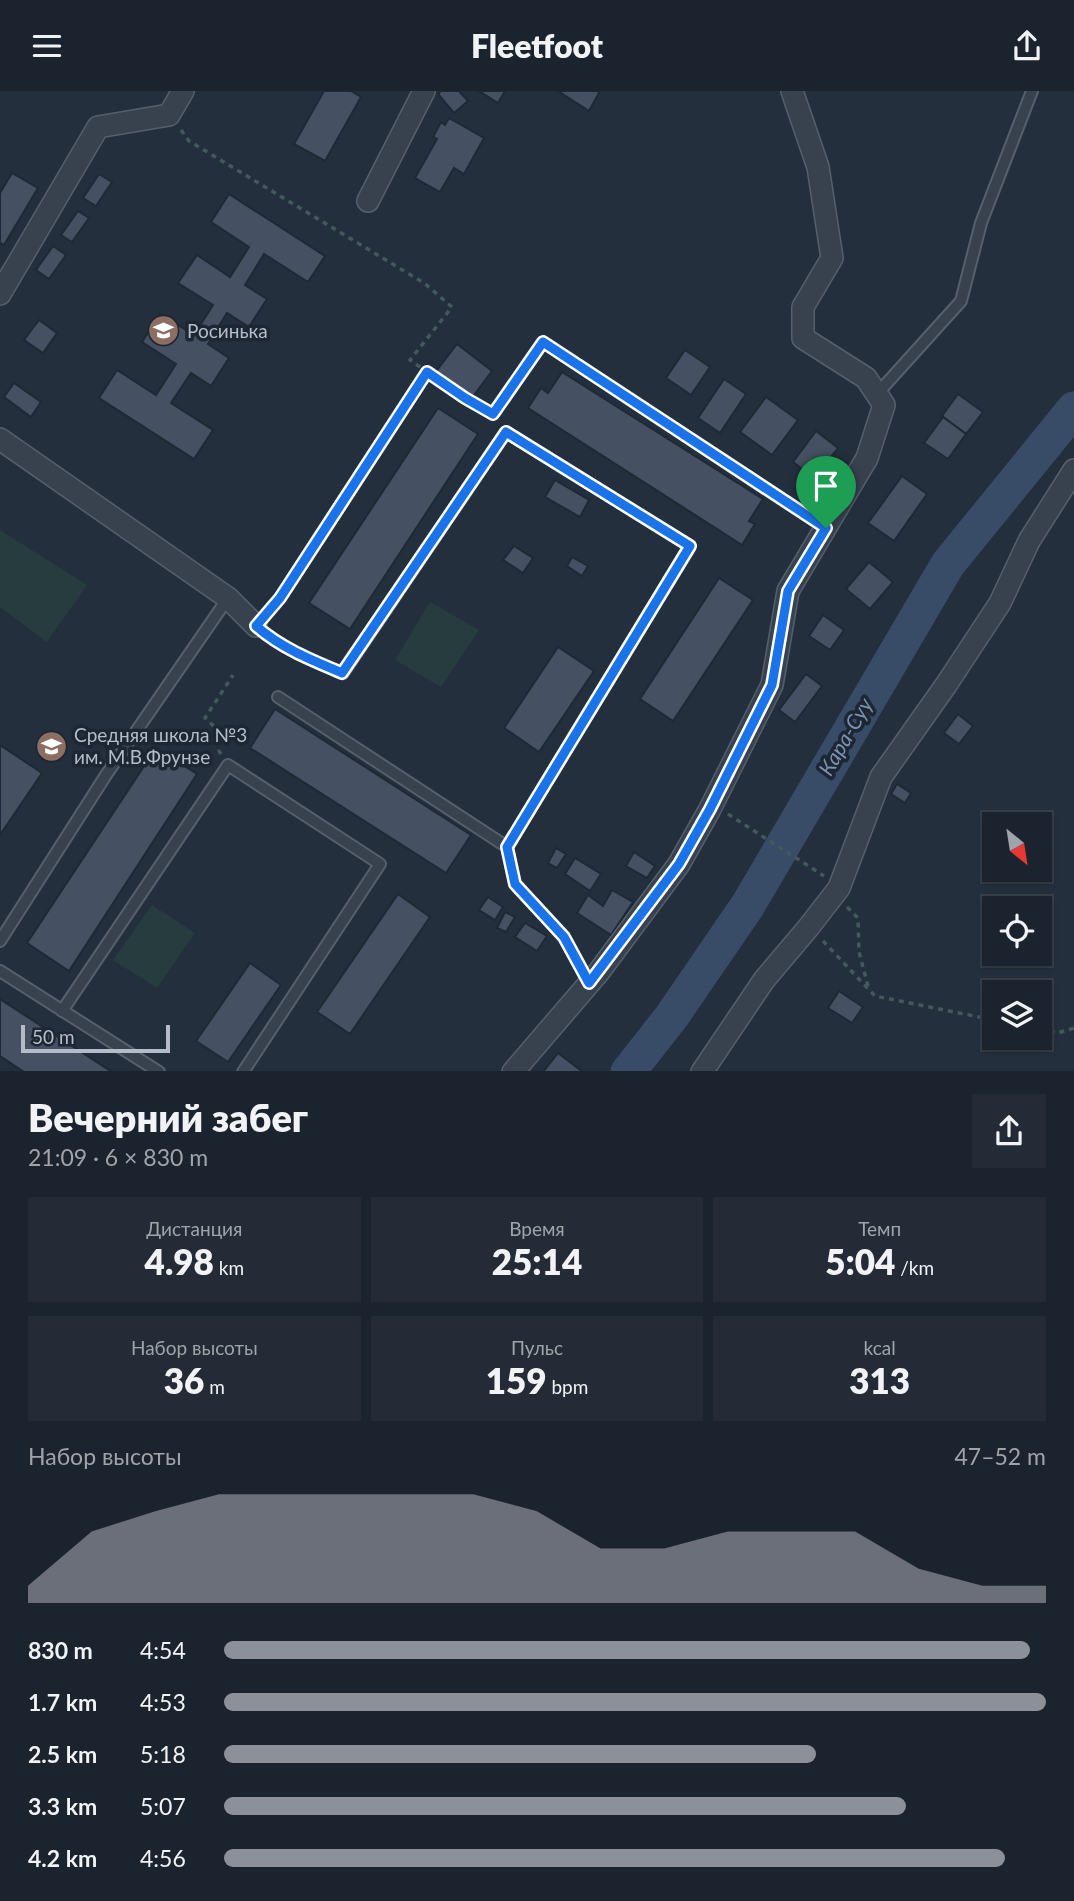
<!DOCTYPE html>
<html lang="ru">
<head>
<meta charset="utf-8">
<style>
  body { margin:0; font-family:Lato,sans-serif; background:#242b36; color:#f1f3f6; height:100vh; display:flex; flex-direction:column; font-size:26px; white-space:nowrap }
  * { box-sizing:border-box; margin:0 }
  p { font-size:23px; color:#a0a4aa }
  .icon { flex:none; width:38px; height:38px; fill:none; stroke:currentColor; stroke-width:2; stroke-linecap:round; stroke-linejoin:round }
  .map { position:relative; height:980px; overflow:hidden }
  .sheet { display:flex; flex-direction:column; background:#1b232e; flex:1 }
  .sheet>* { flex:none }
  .needle { width:46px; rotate:150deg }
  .tools { position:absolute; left:982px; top:721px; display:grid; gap:14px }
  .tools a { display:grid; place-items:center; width:70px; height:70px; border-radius:0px; background:#1b232e; box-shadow:0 2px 5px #0004,0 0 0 2px #39404a; font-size:35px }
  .scale { position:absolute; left:21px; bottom:18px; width:149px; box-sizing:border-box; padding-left:7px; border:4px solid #b4bcc9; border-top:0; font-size:19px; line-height:24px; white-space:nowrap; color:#b4bcc9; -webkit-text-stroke:5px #1d2633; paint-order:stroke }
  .pin { position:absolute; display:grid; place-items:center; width:60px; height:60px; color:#fff; margin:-72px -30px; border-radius:50% 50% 50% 0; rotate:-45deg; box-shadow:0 0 7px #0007 }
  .pin .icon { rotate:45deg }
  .round { display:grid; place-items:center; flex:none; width:74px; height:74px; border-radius:0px; background:#242b36 }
  .overview { display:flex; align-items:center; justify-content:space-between; height:119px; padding:0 28px }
  h1 { font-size:38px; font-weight:800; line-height:52px }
  .metrics { display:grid; grid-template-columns:repeat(3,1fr); gap:10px; height:119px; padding:7px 28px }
  .metrics div { display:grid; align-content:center; border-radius:0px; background:#242b36; text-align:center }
  .metrics b { font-size:35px; font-weight:800 }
  .metrics small { font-size:19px; font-weight:400 }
  .metrics p { font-size:19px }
  .chart { height:196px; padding:14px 28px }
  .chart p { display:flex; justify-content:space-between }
  .chart svg { width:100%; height:126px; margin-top:7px; fill:#8c9099; opacity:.7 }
  ul { padding:0 28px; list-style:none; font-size:23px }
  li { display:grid; grid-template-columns:112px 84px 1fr; align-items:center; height:52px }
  li i { height:18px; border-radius:9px; background:#8c9099 }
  header { display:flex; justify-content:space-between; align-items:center; height:91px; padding:0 28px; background:#1b232e; font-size:32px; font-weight:800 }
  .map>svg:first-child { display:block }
  .green { fill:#263c3f }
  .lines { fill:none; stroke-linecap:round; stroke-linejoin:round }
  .river { stroke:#394c67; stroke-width:35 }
  .building { fill:#455162; stroke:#1f2835; stroke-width:2 }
  .lane-casing { stroke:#565f6c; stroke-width:14 }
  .street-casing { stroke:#565f6c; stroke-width:24 }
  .path { stroke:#44595c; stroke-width:3.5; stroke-dasharray:5 5; stroke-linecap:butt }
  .lane { stroke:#38414e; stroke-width:10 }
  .street { stroke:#38414e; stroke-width:21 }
  .route-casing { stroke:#fff; stroke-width:14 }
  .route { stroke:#1a73e8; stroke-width:9 }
  .labels { text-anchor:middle; stroke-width:7; stroke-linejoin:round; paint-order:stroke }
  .poi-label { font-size:19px; fill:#b4bcc9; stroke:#1d2633; text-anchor:start }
  .water-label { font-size:21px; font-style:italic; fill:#7c92b1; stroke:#1d2633 }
</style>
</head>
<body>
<header><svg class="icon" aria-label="menu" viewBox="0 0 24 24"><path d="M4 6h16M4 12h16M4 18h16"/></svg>Fleetfoot<svg class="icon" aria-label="share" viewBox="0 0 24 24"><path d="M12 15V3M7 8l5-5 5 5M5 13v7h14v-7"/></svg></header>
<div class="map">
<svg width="1074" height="981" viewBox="0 0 1074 981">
  <rect width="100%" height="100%" fill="#242f3e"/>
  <!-- green -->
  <g class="green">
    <polygon points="0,439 87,494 47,551 0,516"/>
    <polygon points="430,511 479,539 441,596 395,569"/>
    <polygon points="152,814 195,842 157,897 113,869"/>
  </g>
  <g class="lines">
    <!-- river -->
    <polyline class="river" points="628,981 672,925 748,814 948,473 1074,318"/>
  </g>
  <!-- building -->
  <g class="building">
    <polygon points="324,0 351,0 361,6 325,70 294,53"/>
    <polygon points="441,0 459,0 468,10 454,22 438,3"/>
    <polygon points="479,0 505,0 498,12"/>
    <polygon points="558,0 600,0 589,20"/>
    <polygon points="449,27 484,47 464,83 454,77 440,101 415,87 437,48 433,46 441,31 445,34"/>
    <polygon points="12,82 38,97 4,154 0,152 0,102"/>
    <polygon points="99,83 112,91 96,115 83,107"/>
    <polygon points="229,103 325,165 308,191 264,163 245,194 267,208 249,236 227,222 208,253 229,267 211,295 191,282 171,312 213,339 194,368 99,307 117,279 156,304 176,273 142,251 160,223 194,244 213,214 178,192 197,164 230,186 249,156 211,131"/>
    <polygon points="78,120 89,127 72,151 61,144"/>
    <polygon points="53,155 66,164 49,188 36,179"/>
    <polygon points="39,229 57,242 43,262 24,249"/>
    <polygon points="457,253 492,280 471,308 434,283"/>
    <polygon points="685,259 710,276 691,304 666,287"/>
    <polygon points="562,281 763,408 749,430 755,433 742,454 528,317 541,297 548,302"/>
    <polygon points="724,288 746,303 720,342 698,327"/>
    <polygon points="14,292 41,311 31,326 4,306"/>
    <polygon points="958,303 983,321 966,343 942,325"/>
    <polygon points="766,306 798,329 772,364 740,341"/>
    <polygon points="438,317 478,343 350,538 309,512"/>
    <polygon points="943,326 966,343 948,368 924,352"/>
    <polygon points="816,340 838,357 814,387 793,371"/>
    <polygon points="902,385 927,403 894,450 868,432"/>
    <polygon points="555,389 589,409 580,426 545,406"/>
    <polygon points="514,455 533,467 523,482 503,469"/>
    <polygon points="572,466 588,475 582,485 567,475"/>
    <polygon points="869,471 893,491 870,518 846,498"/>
    <polygon points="719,487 753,509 673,630 640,608"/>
    <polygon points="823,524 844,539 830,559 809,545"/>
    <polygon points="558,556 594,580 539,661 504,637"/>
    <polygon points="806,583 822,595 795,631 779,619"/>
    <polygon points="275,618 471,744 446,782 250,657"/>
    <polygon points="958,623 973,635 959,653 944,642"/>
    <polygon points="0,654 42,682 0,744"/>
    <polygon points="156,657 197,683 69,880 27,852"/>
    <polygon points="897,693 911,702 905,712 891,703"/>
    <polygon points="556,757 566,763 557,777 548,772"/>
    <polygon points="634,761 655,775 647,787 626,775"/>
    <polygon points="575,767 601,783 590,800 565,783"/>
    <polygon points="612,799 633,811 611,844 577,822 588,804 603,815"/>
    <polygon points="398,803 430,826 350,943 317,921"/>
    <polygon points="488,806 503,816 495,829 479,819"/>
    <polygon points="505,821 515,826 506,841 497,837"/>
    <polygon points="525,832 547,845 537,860 515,846"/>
    <polygon points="250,872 281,894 228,971 196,950"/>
    <polygon points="839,900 863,916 852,932 828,917"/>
    <polygon points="0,908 112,981 24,981 0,965"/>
    <polygon points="558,962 583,981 543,981"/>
  </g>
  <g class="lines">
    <defs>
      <g id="lane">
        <polyline points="877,303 961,210 981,132 1032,0"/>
        <path d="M256 535C281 557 311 569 343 582L506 341 690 455 507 756 515 793 564 846 589 892"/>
        <polyline points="278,606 507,756"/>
        <polyline points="0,850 106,684 228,507"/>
        <polyline points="0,880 159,981"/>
        <polyline points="62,920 228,674 380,773 243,981"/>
      </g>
      <g id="street">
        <polyline points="368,110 424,0"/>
        <polyline points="0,203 98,36 169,24 183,0"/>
        <polyline points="0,348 228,507 256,535"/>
        <polyline points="513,981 598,882 679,773 710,718 772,594 788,500 867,367 884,314 866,287 803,247 803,216 832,167 818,76 792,0"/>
        <polyline points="702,981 764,889 808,837 839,797 881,686 946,594 1000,512 1029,450 1074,379"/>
      </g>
    </defs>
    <!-- lane casing -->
    <use href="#lane" class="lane-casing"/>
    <!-- street casing -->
    <use href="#street" class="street-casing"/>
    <!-- path -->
    <g class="path">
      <polyline points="181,39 189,50 424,192 452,216 410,269 465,307 493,323 498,329"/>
      <polyline points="493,323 543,251 810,427"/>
      <polyline points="267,521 280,507 427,281"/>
      <polyline points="221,663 219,660 217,638 205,627 233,584"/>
      <polyline points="728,723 824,785"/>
      <polyline points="847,816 858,827 859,861 869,899"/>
      <polyline points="823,850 875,905 994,929"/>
      <polyline points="1040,938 1058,942 1074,937"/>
    </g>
    <!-- lane -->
    <use href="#lane" class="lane"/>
    <!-- street -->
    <use href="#street" class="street"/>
  </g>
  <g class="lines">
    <defs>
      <path id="route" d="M543 251 826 437 788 500 772 594 710 718 679 773 589 892 564 846 515 793 507 756 690 455 506 341 342 582C311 569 281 557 256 535L280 507 427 281 465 307 493 323Z"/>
    </defs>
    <!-- route casing -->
    <use href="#route" class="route-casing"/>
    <!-- route -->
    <use href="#route" class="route"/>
  </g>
  <!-- icons -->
  <defs>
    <symbol id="school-disc" viewBox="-11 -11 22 22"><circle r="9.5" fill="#8d6e63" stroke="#1d2633"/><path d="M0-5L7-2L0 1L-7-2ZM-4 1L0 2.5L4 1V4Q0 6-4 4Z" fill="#fff"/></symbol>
  </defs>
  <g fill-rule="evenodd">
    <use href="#school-disc" x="146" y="222" width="35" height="35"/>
    <use href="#school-disc" x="34" y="638" width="35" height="35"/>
  </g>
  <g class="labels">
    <!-- poi labels -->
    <g class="poi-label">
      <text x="187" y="247">Росинька</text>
      <text x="74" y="651">Средняя школа №3<tspan x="74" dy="22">им. М.В.Фрунзе</tspan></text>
    </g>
    <!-- water labels -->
    <g class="water-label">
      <text transform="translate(846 646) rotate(-60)" y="7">Кара-Суу</text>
    </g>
  </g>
</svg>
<div class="tools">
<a><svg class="needle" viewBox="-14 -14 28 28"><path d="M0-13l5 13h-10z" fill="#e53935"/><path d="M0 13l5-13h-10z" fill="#a0a4aa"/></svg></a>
<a><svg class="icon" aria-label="locate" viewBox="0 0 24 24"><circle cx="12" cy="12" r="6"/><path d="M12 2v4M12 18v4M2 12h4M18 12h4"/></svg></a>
<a><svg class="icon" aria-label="layers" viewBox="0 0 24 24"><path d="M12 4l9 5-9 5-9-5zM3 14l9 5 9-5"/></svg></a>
</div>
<div class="scale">50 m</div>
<div class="pin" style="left:826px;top:437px;background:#1e9e55"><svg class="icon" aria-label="arrive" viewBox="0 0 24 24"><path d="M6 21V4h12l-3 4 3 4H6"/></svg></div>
</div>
<section class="sheet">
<div class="overview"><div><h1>Вечерний забег</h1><p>21:09 · 6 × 830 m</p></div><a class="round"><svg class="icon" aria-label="share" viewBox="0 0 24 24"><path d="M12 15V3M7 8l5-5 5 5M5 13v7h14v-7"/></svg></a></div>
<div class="metrics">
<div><p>Дистанция</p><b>4.98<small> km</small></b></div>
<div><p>Время</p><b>25:14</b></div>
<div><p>Темп</p><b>5:04<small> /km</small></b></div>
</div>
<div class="metrics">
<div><p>Набор высоты</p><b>36<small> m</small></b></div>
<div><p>Пульс</p><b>159<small> bpm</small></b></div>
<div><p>kcal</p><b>313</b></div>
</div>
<div class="chart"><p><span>Набор высоты</span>47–52 m</p>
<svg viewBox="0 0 160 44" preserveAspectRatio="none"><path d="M0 44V38L10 19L20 12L30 6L40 6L50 6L60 6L70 6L80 12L90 25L100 25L110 19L120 19L130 19L140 32L150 38L160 38V44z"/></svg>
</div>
<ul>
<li><b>830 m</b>4:54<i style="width:98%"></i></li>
<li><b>1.7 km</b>4:53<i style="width:100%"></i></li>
<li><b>2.5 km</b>5:18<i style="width:72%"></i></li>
<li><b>3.3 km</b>5:07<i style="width:83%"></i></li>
<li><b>4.2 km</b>4:56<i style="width:95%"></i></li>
</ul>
</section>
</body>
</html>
